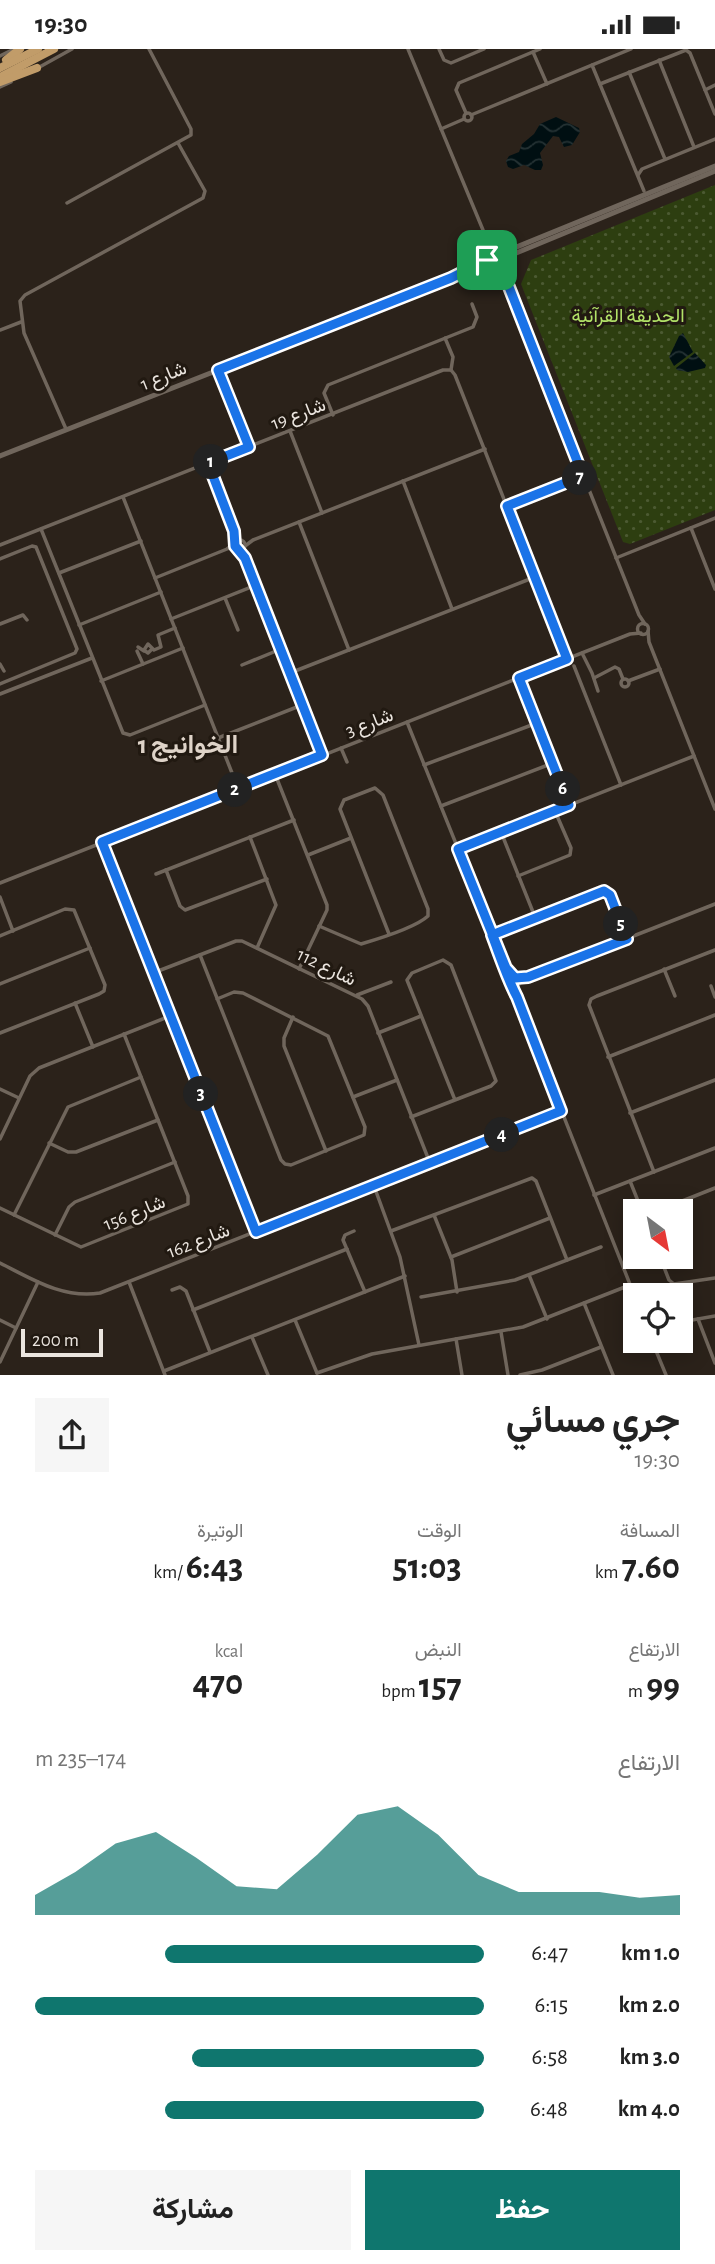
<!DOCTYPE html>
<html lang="ar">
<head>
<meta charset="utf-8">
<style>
  body { margin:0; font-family:"Alegreya Sans",Vazirmatn,sans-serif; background:#f6f6f6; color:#222; direction:rtl; height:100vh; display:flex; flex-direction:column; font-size:26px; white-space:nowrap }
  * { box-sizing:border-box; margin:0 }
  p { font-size:23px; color:#767676 }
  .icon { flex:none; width:38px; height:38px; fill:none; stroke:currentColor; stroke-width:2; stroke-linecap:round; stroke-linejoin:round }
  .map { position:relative; height:1326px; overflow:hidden; direction:ltr }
  .drawer { display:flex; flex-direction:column; background:#fff; flex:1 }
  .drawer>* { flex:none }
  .needle { width:46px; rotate:148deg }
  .tools { position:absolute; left:623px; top:1150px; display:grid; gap:14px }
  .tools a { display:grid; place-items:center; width:70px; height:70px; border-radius:0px; background:#fff; box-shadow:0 4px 18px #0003; font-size:35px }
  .scale { position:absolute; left:21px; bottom:18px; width:82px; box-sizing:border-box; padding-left:7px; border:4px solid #ebe5df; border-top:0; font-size:19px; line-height:24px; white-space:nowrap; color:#ebe5df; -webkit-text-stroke:5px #211911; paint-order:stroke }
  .pin { position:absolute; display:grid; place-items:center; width:60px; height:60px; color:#fff; margin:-30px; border-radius:14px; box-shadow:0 4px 10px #0006 }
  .km { position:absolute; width:35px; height:35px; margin:-18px; border-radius:50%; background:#222; color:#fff; font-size:19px; line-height:35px; text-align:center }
  .round { display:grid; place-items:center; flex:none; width:74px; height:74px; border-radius:0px; background:#f6f6f6 }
  .overview { display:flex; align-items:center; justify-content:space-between; height:119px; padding:0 35px }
  h1 { font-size:38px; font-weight:700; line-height:52px }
  .figures { display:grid; grid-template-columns:repeat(3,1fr); gap:10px; height:119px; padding:7px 35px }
  .figures div { display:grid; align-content:center }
  .figures b { font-size:35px; font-weight:700 }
  .figures small { font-size:19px; font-weight:400 }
  .figures p { font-size:19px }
  .chart { height:196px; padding:14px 35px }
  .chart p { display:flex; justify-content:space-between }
  .chart svg { width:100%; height:126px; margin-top:7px; fill:#0f766e; opacity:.7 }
  .button { display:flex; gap:14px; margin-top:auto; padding:14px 35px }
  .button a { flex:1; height:80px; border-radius:0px; background:#0f766e; color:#fff; font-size:28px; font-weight:700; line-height:80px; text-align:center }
  .button a+a { background:#f6f6f6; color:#222 }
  ul { padding:0 35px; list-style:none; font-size:23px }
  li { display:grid; grid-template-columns:112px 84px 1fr; align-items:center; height:52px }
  li i { height:18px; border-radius:9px; background:#0f766e }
  .status { display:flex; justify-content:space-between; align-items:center; height:49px; padding:0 35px; background:#fff; direction:ltr }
  .status svg { height:19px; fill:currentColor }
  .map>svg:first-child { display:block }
  .park { fill:url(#park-dots) }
  .water { fill:url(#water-waves) }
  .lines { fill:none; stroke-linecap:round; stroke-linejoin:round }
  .minor { stroke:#70665c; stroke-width:3.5 }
  .tertiary { stroke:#70665c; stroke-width:5 }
  .trunk { stroke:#c19c69; stroke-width:8 }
  .route-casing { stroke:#fff; stroke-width:14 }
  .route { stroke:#1a73e8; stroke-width:9 }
  .labels { text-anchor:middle; stroke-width:6; stroke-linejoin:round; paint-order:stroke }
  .park-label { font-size:19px; fill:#b2e268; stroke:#211911 }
  .street-label { font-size:19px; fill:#ebe5df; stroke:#211911 }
  .district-label { font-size:26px; font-weight:bold; fill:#ded3c8; stroke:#211911 }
</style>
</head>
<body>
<div class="status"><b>19:30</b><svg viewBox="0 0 49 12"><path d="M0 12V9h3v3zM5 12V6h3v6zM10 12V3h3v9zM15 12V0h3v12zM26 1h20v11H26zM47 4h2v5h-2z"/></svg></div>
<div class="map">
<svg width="715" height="1326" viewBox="0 0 715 1326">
  <defs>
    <pattern id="park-dots" width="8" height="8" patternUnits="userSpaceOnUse" patternTransform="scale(1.75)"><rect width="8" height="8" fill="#2d3e10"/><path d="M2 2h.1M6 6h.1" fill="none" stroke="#4c5a32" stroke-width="1.8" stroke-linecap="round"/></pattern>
    <pattern id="water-waves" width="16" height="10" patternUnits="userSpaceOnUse" patternTransform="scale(1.75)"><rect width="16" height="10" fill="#000f12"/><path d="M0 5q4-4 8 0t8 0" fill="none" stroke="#253234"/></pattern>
  </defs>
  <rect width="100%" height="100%" fill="#2b221a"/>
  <!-- park -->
  <polygon class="park" points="715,136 715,461 630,495 623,493 521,235 531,211"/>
  <!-- water -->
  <g class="water">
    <polygon points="556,68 579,79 580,83 572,96 564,98 559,88 553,87 540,104 543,116 541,121 535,121 524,116 513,120 508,118 506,112 509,107 519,103 522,95 534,85 540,75"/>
    <polygon points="683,284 693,303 674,317 669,308 679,287"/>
    <polygon points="695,304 706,316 705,319 688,323 677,321 676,319"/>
  </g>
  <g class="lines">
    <!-- minor -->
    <g class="minor">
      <polyline points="408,0 483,181 490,205"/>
      <polyline points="439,0 444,11 451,14 484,0"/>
      <polyline points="533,3 547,35"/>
      <polyline points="0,7 14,0"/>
      <polyline points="659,11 694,98"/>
      <polyline points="592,16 644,142"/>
      <polyline points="36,20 72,0"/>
      <polyline points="629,23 665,110"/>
      <polyline points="600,35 686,1 690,4 715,65"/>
      <polyline points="0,38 11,33"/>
      <polyline points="705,41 715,36"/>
      <polyline points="466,64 456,41 459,34 540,0"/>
      <circle cx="468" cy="68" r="4"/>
      <polyline points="471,66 631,0"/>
      <polyline points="441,80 464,70"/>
      <polyline points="638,126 642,120 715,90"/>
      <polyline points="67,154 191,86 191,80 149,0"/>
      <polyline points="488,189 496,201"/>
      <polyline points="503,213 517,260 639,566 645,575"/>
      <polyline points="494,217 504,229"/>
      <polyline points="0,281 21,273"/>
      <polyline points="445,289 453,308 451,321"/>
      <polyline points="218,321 249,398"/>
      <polyline points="451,321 455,326 567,610"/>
      <polyline points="333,366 324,344 328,336 473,278 477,268 472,255"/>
      <polyline points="66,380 24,284 20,252 25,246 203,149 205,142 178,94"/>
      <polyline points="290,382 322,464"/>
      <polyline points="208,414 234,482 235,494"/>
      <polyline points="403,432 452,560"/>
      <polyline points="123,448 234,729"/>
      <polyline points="507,457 583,427"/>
      <polyline points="299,473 349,601"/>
      <polyline points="691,479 715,540"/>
      <polyline points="41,480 123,684 130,686 205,656"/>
      <circle cx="240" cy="496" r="5"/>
      <polyline points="0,496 443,321 451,321"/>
      <polyline points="245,497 253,491 485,400"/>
      <polyline points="238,501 245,509 322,706"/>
      <polyline points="616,509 715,469"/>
      <polyline points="0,510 32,497 36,498 77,600 75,604 0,635"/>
      <polyline points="59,524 141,492"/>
      <polyline points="155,529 227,500 235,494"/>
      <polyline points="225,549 238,581"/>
      <polyline points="171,570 256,536"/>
      <circle cx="643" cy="580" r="5.5"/>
      <polyline points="0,575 23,566 27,571"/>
      <polyline points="79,576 161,543"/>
      <polyline points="648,582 649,593 715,760"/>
      <polyline points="138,598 144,602"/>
      <polyline points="152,600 148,604 144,601 148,595 154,601 161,598 158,586 175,579"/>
      <polyline points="137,602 143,615"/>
      <polyline points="582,604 592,624 598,642"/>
      <polyline points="0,615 4,622"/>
      <polyline points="242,616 281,600"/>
      <polyline points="574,617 621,736"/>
      <polyline points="290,624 535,528"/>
      <polyline points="519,629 569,756"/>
      <polyline points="594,629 615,618 619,620 623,630"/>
      <circle cx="625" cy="634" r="4"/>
      <polyline points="101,632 183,599"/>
      <polyline points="628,632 660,620"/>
      <polyline points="0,645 92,609"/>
      <polyline points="407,673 506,919 509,933"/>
      <polyline points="218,689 302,656"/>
      <polyline points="341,699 347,713"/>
      <polyline points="424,716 537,674"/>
      <polyline points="275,725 327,856 327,861 299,920"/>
      <polyline points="441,757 553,714"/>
      <polyline points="501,783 535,868"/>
      <polyline points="250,788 276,856 257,899"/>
      <polyline points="101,793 255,1183"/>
      <polyline points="458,800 694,707"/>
      <polyline points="308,806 351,789"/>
      <polyline points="166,821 180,857 185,861 267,830"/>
      <polyline points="156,825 294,771"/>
      <polyline points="518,827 570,806 571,799 555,762"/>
      <polyline points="0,834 630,585 641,584"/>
      <polyline points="0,848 13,882"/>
      <path d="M319 877 361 895C378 890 415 879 428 867V860L383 746 375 739 344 751 340 760 389 885"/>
      <polyline points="492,886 604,842 610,846 627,890"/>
      <polyline points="0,887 65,860 74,861 105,936 104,942 99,945 0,984"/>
      <polyline points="200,906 281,1111 285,1115 291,1116 364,1086 365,1078 328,987 243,944 234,943 217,950"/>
      <polyline points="664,920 675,947"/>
      <polyline points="153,924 236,892 242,892 362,950 368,957 430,1114"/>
      <polyline points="515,929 529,928 715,855"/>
      <circle cx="514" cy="934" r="5"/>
      <polyline points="0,935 90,899"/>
      <polyline points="711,937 715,948"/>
      <polyline points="511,938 517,949 635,1248"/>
      <polyline points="357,946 391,933"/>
      <polyline points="75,954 93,998"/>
      <polyline points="293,968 284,989 284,997 326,1102"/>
      <polyline points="378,984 421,967"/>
      <polyline points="608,1008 715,966"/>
      <polyline points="0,1040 19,1049"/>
      <polyline points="353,1048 397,1031"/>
      <polyline points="630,1064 715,1031"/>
      <polyline points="411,1068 491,1037 496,1032 451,916 443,911 412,924 407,931 455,1051"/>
      <polyline points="0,1090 30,1027 39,1019 170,967"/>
      <polyline points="49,1094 68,1103 76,1103 158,1071"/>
      <polyline points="654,1123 589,956 591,950 597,947 715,901"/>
      <polyline points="630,1132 642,1162"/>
      <polyline points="374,1137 400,1208 419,1296"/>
      <polyline points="594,1146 715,1099"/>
      <polyline points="0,1159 81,1198 188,1155 188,1147 124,985"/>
      <polyline points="657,1162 715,1139"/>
      <polyline points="14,1166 68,1058 141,1028"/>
      <polyline points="434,1166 452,1211 457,1243"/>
      <polyline points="354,1182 345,1186 343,1191 365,1243"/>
      <polyline points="391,1182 532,1129 536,1132 567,1211"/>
      <polyline points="55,1186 69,1158 75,1153 175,1113"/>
      <polyline points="451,1208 550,1169"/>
      <polyline points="660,1208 669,1231 674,1235 715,1229"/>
      <path d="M0 1214C32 1230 63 1250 100 1244L561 1062"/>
      <polyline points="529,1226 547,1270"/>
      <polyline points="129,1233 165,1326"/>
      <polyline points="172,1241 180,1238 186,1242 210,1303"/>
      <polyline points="421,1248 515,1231 601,1198"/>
      <polyline points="584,1254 613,1326"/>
      <polyline points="193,1261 347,1200"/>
      <polyline points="698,1270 715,1314"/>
      <polyline points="0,1271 16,1279"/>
      <polyline points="295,1271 317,1324"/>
      <polyline points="681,1273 715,1267"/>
      <polyline points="501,1283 508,1326"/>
      <polyline points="252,1288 268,1326"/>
      <polyline points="456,1290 462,1326"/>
      <polyline points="652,1292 666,1326"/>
      <polyline points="0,1313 38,1233"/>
      <polyline points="164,1322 405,1227"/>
      <polyline points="317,1324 372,1305 523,1278 630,1236"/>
      <polyline points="520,1326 542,1321 601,1298"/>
    </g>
    <!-- tertiary -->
    <g class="tertiary">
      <circle cx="496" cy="209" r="8"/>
      <polyline points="502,204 715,117"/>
      <polyline points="504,209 715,122"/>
      <path d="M477 220C491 223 495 236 509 238"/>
      <polyline points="0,407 454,228 492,216"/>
    </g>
    <!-- trunk -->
    <g class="trunk">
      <polyline points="6,11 20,0"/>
      <polyline points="0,19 38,0"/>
      <polyline points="0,28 54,0"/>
      <polyline points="0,33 37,19"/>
    </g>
  </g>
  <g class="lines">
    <defs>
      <path id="route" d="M487 211 451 229 218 321 249 398 208 414 234 482 235 497 245 509 322 706 102 793 256 1183 561 1062 517 948C507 929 500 907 492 886L604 842 610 846 627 890 528 928 515 929 506 919 458 800 569 756 519 629 567 610 507 457 583 427 509 238 500 221 491 215 488 209 487 211"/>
    </defs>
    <!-- route casing -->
    <use href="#route" class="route-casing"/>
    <!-- route -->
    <use href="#route" class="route"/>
  </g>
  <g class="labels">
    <!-- park labels -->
    <g class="park-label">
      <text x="628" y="273">الحديقة القرآنية</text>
    </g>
    <!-- street labels -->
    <g class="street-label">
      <text transform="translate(163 326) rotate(-22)" y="7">شارع 1</text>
      <text transform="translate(298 364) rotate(-21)" y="7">شارع 19</text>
      <text transform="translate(369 673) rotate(-21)" y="7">شارع 3</text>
      <text transform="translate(327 917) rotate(26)" y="7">شارع 112</text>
      <text transform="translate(134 1163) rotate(-22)" y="7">شارع 156</text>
      <text transform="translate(198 1191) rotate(-21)" y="7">شارع 162</text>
    </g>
    <!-- district labels -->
    <g class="district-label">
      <text x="188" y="704">الخوانيج 1</text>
    </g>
  </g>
</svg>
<div class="tools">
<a><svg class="needle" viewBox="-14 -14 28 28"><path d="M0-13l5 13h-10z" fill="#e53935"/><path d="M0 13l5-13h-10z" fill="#767676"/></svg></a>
<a><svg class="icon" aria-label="locate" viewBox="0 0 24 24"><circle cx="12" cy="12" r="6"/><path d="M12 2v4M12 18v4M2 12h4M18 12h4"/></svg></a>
</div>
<div class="scale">200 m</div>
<div class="pin" style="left:487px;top:211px;background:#1e9e55"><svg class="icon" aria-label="arrive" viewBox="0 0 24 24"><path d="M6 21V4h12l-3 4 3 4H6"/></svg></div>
<b class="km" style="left:211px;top:413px">1</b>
<b class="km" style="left:235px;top:741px">2</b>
<b class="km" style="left:201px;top:1045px">3</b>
<b class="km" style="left:502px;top:1086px">4</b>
<b class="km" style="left:621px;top:875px">5</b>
<b class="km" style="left:563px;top:740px">6</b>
<b class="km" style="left:580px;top:429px">7</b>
</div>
<section class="drawer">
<div class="overview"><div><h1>جري مسائي</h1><p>19:30</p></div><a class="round"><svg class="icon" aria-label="share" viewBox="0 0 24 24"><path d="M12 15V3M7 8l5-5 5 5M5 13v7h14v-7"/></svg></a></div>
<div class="figures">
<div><p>المسافة</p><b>7.60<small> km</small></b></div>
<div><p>الوقت</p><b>51:03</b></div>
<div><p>الوتيرة</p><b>6:43<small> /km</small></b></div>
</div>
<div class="figures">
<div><p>الارتفاع</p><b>99<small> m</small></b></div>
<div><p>النبض</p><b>157<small> bpm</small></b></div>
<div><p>kcal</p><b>470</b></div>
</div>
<div class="chart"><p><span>الارتفاع</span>174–235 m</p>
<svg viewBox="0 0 160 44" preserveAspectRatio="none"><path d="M0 44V37L10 29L20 19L30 15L40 24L50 34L60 35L70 23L80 9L90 6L100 16L110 30L120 36L130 36L140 36L150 38L160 37V44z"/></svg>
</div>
<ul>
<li><b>1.0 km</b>6:47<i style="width:71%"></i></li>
<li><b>2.0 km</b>6:15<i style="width:100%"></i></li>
<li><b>3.0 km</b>6:58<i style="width:65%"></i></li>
<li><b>4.0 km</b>6:48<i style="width:71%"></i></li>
</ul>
<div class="button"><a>حفظ</a><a>مشاركة</a></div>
</section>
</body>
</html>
